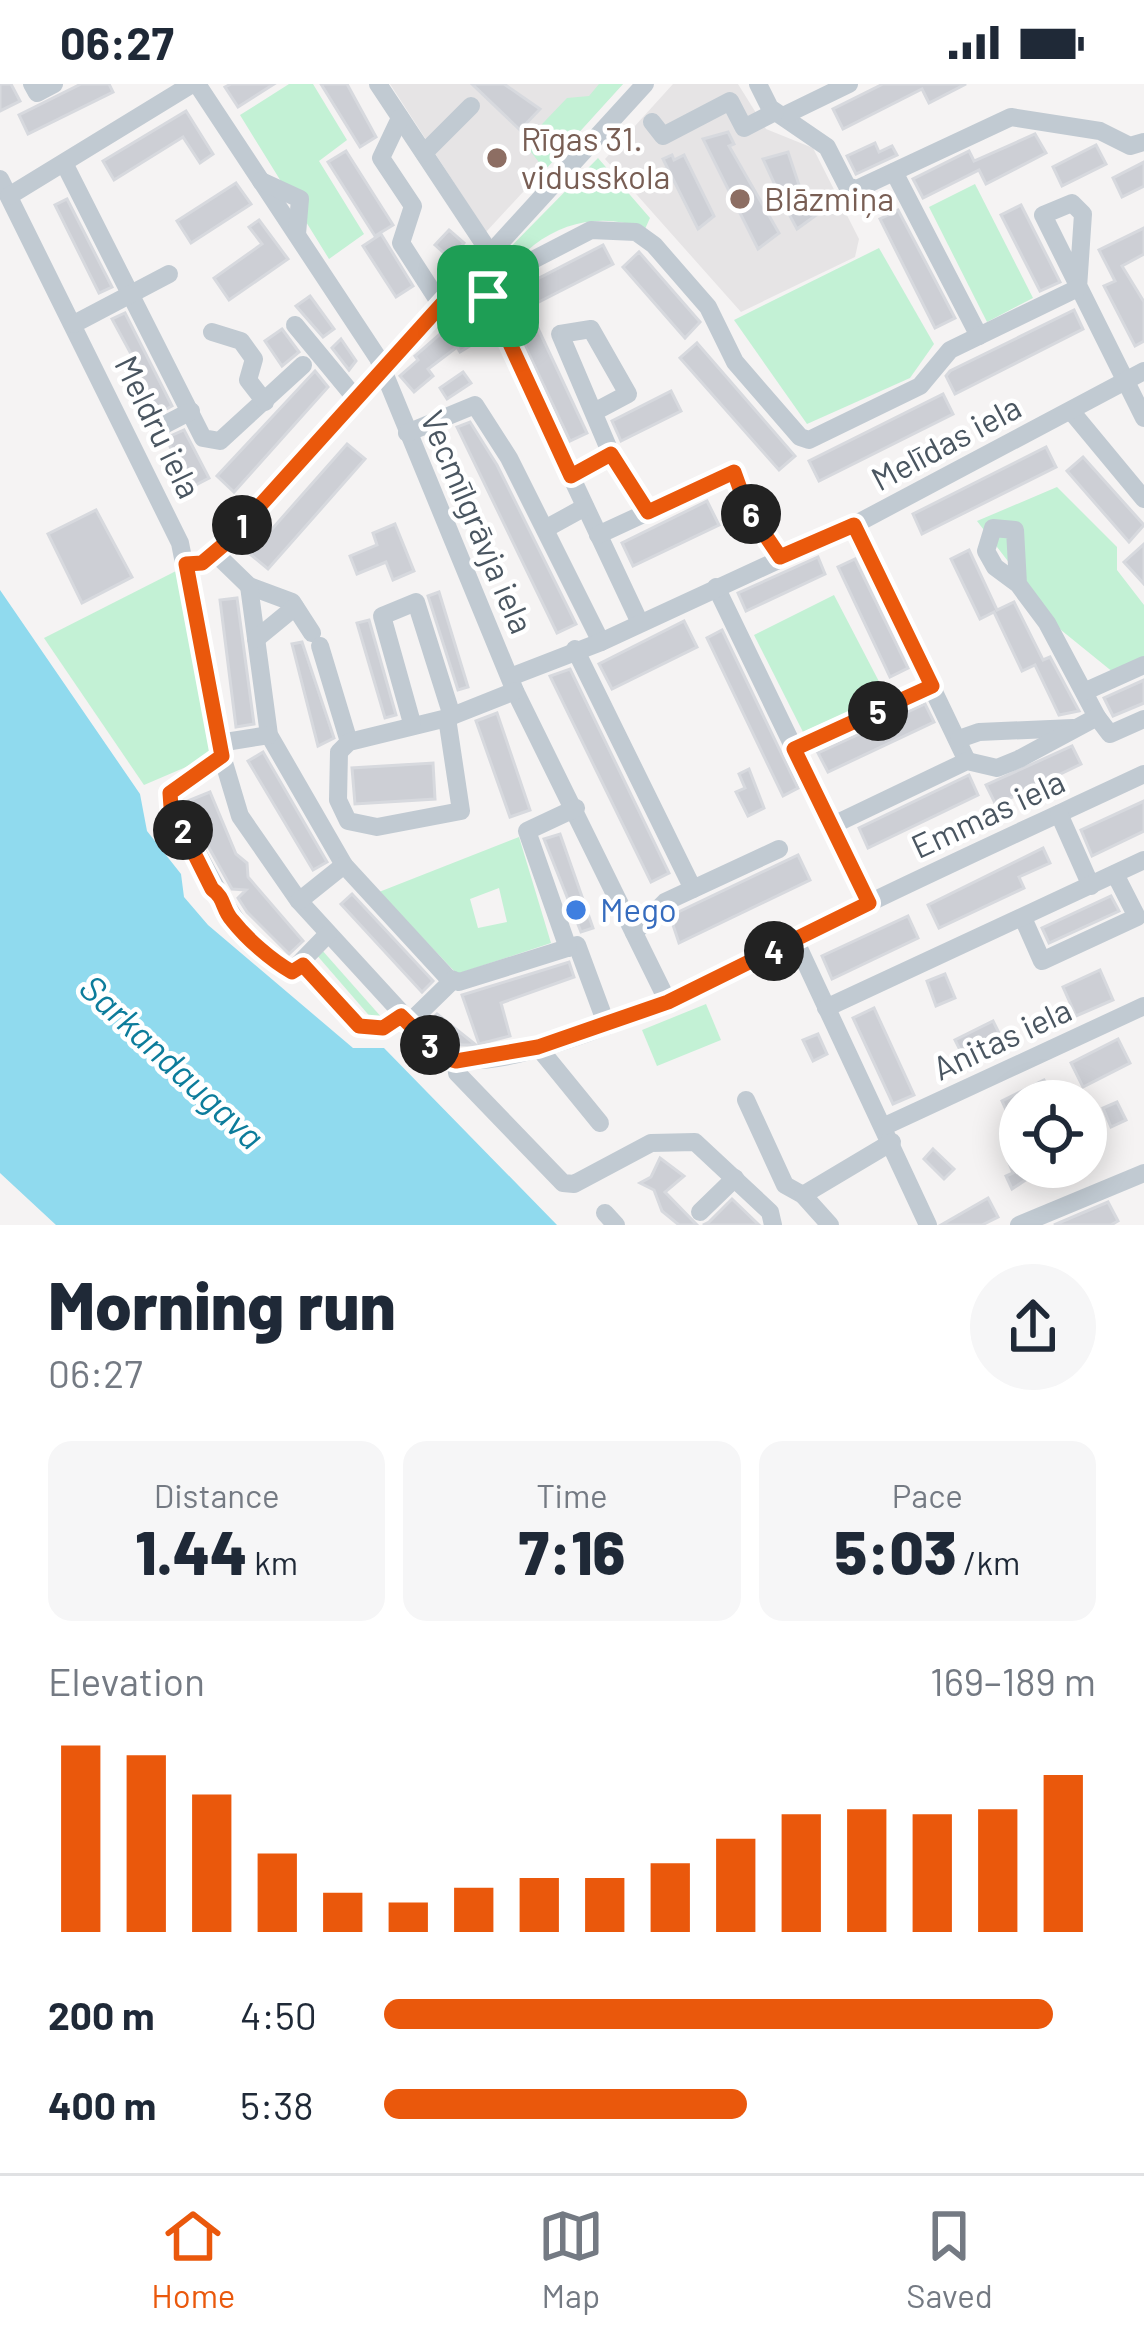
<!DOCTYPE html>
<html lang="en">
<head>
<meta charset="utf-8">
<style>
  body { margin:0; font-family:Barlow,sans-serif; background:#f6f6f7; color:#1f2937; height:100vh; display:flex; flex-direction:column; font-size:45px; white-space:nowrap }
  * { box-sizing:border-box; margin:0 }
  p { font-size:39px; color:#747a83 }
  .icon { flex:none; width:66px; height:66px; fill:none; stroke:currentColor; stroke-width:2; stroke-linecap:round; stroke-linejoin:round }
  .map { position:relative; height:1141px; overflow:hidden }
  .sheet { display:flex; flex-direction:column; background:#fff; flex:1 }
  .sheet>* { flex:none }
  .controls { position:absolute; left:999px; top:996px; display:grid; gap:24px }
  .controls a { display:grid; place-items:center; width:108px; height:108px; border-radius:50%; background:#fff; box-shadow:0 6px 30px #0003; font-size:60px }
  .pin { position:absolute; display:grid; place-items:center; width:102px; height:102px; color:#fff; margin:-51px; border-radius:24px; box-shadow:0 6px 18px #0006 }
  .km { position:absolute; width:60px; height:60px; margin:-30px; border-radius:50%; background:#222; color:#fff; font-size:33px; line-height:60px; text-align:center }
  .round { display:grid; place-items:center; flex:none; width:126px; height:126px; border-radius:63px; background:#f6f6f7 }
  .headline { display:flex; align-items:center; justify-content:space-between; height:204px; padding:0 48px }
  h1 { font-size:66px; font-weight:800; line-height:90px }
  .metrics { display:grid; grid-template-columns:repeat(3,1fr); gap:18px; height:204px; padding:12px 48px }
  .metrics div { display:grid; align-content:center; border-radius:24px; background:#f6f6f7; text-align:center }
  .metrics b { font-size:60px; font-weight:800 }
  .metrics small { font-size:33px; font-weight:400 }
  .metrics p { font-size:33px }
  .chart { height:336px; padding:24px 48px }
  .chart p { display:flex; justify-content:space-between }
  .chart svg { width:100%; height:216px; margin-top:12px; stroke:#ea580c; stroke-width:6 }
  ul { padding:0 48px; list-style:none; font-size:39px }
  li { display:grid; grid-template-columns:192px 144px 1fr; align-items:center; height:90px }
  li i { height:30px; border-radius:15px; background:#ea580c }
  .status { display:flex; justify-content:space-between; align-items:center; height:84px; padding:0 60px; background:#fff; direction:ltr }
  .status svg { height:33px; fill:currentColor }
  .dock { display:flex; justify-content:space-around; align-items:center; height:168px; border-top:3px solid #e0e1e3; background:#fff; font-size:33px; color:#747a83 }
  .dock a { display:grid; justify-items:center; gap:6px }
  .dock .selected { color:#ea580c }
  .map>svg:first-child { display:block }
  .education { fill:#e6e4e5 }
  .green { fill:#c3f1d5; fill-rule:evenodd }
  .water { fill:#90daee }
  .building { fill:#cdcfd5; stroke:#d7d9de; stroke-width:3 }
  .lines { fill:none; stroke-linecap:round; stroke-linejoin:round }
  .minor { stroke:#c1cad2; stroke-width:18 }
  .route-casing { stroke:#fff; stroke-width:24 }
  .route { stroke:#ea580c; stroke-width:15 }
  .education-dot { fill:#8d6e63; stroke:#fff; stroke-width:4.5 }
  .shop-dot { fill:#3f7fe0; stroke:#fff; stroke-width:4.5 }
  .labels { text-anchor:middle; stroke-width:9; stroke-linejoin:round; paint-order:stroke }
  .education-label { font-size:33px; fill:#785e54; stroke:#fff; text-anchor:start }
  .street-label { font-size:33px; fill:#4a5661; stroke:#fff }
  .shop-label { font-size:33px; fill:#366cbe; stroke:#fff; text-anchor:start }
  .water-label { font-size:36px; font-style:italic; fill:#0c7c9b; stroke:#fff }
</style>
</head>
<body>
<div class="status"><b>06:27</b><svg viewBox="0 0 49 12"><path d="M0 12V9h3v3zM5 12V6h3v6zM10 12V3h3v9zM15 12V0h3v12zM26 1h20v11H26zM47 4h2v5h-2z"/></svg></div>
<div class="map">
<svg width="1144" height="1141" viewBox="0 0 1144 1141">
  <rect width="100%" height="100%" fill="#f5f3f3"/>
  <!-- education -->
  <g class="education">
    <polygon points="390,0 623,0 486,148"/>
    <polygon points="673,0 738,0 766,45 813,64 859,155 855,173 741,228 605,75"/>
  </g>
  <!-- green -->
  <g class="green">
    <polygon points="289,0 313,0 347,56 319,77 364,150 329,175 240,31"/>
    <polygon points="599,0 623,0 545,86 524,59 567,14 589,12"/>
    <path d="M598 74 650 134 645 145C606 130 567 136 534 161 517 175 510 189 490 199L485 189Z"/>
    <polygon points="975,100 1033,214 987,238 929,123"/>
    <polygon points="879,164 934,260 910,294 807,340 734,236"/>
    <polygon points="1057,403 1117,463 1117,486 1144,521 1144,575 1114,589 1061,546 977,437"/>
    <polygon points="176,487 214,671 144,701 44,554"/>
    <polygon points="834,511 886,611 803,648 754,551"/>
    <path d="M519 753 551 859 457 890 379 808ZM499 804 507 838 478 844 470 815Z"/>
    <polygon points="321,865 383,935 373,936 315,869"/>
    <polygon points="706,920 721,956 657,982 642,946"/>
  </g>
  <!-- water -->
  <polygon class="water" points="0,506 140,710 147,747 181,790 184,813 208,841 353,964 384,964 557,1141 56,1141 0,1089"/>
  <!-- building -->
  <g class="building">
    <polygon points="0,0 11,0 20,17 0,27"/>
    <polygon points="81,0 109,0 113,8 28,50 19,31"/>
    <polygon points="231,0 274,0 238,23 225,3"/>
    <polygon points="321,0 347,0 376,53 360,63"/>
    <polygon points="472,0 504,0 540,25 520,46"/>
    <polygon points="883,0 966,0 929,19 922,5 843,45 833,25"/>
    <polygon points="186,27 213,70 200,79 183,53 114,96 103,77"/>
    <polygon points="728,48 734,60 729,62 779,149 758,165 703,55"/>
    <polygon points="1035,50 1046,69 986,100 979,86 923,114 913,95 969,67 974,77"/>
    <polygon points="875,59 879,68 892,62 897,71 856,90 847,72"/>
    <polygon points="1096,61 1106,80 1062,102 1053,83"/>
    <polygon points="346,67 393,141 375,152 328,78"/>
    <polygon points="788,68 800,104 781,114 763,75"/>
    <polygon points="672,71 674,76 684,71 714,132 698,145 663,75"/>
    <polygon points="1144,78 1144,102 1122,113 1113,94"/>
    <polygon points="236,99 251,120 191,159 177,137"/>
    <polygon points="67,115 112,203 99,209 55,121"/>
    <polygon points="813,118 819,129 797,145 789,130"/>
    <polygon points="1021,121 1060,198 1040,207 1001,131"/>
    <polygon points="898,126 955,234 935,244 880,135"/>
    <polygon points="259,136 288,175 229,216 214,194 262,160 249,143"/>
    <polygon points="1144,144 1144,170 1122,182 1144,218 1144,257 1135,262 1104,202 1115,197 1099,166"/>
    <polygon points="449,146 464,159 451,175 435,161"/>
    <polygon points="381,150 413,202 396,213 363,162"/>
    <polygon points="603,161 613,180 527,224 518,205"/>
    <polygon points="639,168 700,238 685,254 623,183"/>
    <polygon points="310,212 334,245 323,253 296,222"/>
    <polygon points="1074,226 1083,245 955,310 946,292 950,287"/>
    <polygon points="125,229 172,322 152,333 125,286 136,279 112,235"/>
    <polygon points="471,236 483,254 460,268 457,263 428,285 433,292 414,308 400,292 418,276 415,272 440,250"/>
    <polygon points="535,238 587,349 570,357 518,247"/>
    <polygon points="282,245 299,268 282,282 265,257"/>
    <polygon points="341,255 356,277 349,286 332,264"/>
    <polygon points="697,259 795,372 779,386 680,274"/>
    <polygon points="315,287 328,303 234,408 217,392"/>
    <polygon points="463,288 471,299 447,315 440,304"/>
    <polygon points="671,307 681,327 621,357 612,337"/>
    <polygon points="943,310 953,330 819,397 809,377"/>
    <polygon points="470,338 497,381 576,540 557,549 457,343"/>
    <polygon points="184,346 209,394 190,404 166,354"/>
    <polygon points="347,360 365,375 268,485 250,470"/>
    <polygon points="1046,363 1056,383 922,450 913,430"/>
    <polygon points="1083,373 1144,441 1129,458 1067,387"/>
    <polygon points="707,417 719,441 633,482 622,459"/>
    <polygon points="96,426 132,493 82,519 48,450"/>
    <polygon points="395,440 414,487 393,496 386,478 357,490 350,472 377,461 373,449"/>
    <polygon points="1144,460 1144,500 1124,478"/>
    <polygon points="969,466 997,526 1014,518 1043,576 1050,573 1079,627 1059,631 1035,581 1022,587 994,528 980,535 951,475"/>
    <polygon points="818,473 825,490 746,527 738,509"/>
    <polygon points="855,475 908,584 890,593 838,483"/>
    <polygon points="439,508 468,603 458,606 428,512"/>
    <polygon points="237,514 254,640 236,643 220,516"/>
    <polygon points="369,536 396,631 385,634 357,539"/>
    <polygon points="684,537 697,563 612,605 599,580"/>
    <polygon points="722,546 798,704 783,712 707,554"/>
    <polygon points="302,558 334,654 318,662 292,560"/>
    <polygon points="570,585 669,789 651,798 550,592"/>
    <polygon points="1144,596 1144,619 1113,632 1104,614"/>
    <polygon points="925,620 934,638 828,688 818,669"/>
    <polygon points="497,629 530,726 510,733 476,637"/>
    <polygon points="1072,662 1081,680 996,721 986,701"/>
    <polygon points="263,668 327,778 313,786 248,677"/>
    <polygon points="433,679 435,715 355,720 352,684"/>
    <polygon points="749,685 764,724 748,732 736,708 745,704 739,690"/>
    <polygon points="969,691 978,711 868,764 859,744"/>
    <polygon points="210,708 236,770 247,779 248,793 303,857 289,870 247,828 238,814 246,806 232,805 189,728 185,718"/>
    <polygon points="1144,717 1144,747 1092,772 1081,746"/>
    <polygon points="560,750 593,844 581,848 544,755"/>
    <polygon points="1043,764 1050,779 1019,793 1024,804 939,844 928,821"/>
    <polygon points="798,771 810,796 679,859 670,832"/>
    <polygon points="352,810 433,897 422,908 341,820"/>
    <polygon points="1111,812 1119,827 1049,859 1042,844"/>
    <polygon points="908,832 918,854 832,895 822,872"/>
    <polygon points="569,878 574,893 501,919 510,952 479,960 462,911"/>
    <polygon points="1100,886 1113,916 1076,932 1063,903"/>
    <polygon points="945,890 955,914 936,922 927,897"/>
    <polygon points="874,924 914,1011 893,1020 853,934"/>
    <polygon points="437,930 476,961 461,961 430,937"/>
    <polygon points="993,937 1007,965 969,984 955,956"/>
    <polygon points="818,950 827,970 813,977 803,956"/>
    <polygon points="1118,955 1130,979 1083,1003 1071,979"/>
    <polygon points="1044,996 1055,1017 1020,1017 1020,1032 1011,1037 1002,1017"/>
    <polygon points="1117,1018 1126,1036 1111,1043 1103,1024"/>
    <polygon points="933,1065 954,1085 944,1095 924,1075"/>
    <polygon points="660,1074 684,1092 665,1108 697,1141 679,1141 662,1127 654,1106 640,1099 651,1093"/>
    <polygon points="1019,1075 1020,1083 1045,1083 1012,1105 1006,1092 1013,1089 1009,1079"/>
    <polygon points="988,1114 998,1133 982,1141 941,1141"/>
    <polygon points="732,1115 759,1141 703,1141 709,1138"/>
    <polygon points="1108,1118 1118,1137 1111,1141 1054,1141"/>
  </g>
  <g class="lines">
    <!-- minor -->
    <g class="minor">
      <polyline points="32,0 37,9 54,0"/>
      <polyline points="197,0 378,274 515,607 668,918"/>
      <polyline points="378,0 490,169"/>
      <polyline points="758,0 770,24 827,63 847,102 857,105 1011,33 1100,47 1130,62 1144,58"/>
      <polyline points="783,32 849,0"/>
      <polyline points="400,34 381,74 413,122 401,159 441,221"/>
      <polyline points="652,38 663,52 730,17 744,44 775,28"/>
      <polyline points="424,69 471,22"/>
      <polyline points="64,79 203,354 220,357 303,281"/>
      <polyline points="894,88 979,252"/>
      <path d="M0 95 180 459 222 672 240 732 299 817 442 973C527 1001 785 860 869 819 960 775 1052 733 1144 690"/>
      <polyline points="261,97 300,115 297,150"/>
      <polyline points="9,112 192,0"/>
      <polyline points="1078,204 1083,130 1072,119 1043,131 1144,334"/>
      <polyline points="484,207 640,539"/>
      <polyline points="488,212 529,178 591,146 636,148 654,161 708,223 735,278 800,353 809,356 920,302 950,266 1078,204"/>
      <polyline points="74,240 169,190"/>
      <polyline points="295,241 357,316"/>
      <polyline points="212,248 241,257 254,275 248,296 265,318"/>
      <polyline points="1071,327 1144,415"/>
      <polyline points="164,341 191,327"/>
      <polyline points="407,349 475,321 509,374 601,558"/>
      <polyline points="611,370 648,428"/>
      <polyline points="571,391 611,370 560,250 591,245 628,310 596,327"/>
      <polyline points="854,441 967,677"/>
      <polyline points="545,445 585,423"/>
      <polyline points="598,451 734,388 747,424 780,473"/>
      <polyline points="216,470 249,502 292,518 312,549"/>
      <polyline points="186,480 202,479 228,457 645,0"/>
      <polyline points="1018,500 995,483 986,467 993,444 1015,446 1018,500 1047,539 1097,633"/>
      <polyline points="249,502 269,651 344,781"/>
      <polyline points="716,503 869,819"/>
      <polyline points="256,555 295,523"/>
      <polyline points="320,562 349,658"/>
      <polyline points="575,565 693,805"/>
      <polyline points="510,593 601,558 854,441 1144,287"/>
      <polyline points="1086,607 1144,581"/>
      <polyline points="447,634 349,658 339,668 338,716 348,737 377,743 461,727 447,634 515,607"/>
      <polyline points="412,639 382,532 416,518 452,632"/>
      <polyline points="959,655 979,648 1073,644"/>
      <polyline points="219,659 269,651"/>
      <polyline points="794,665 932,602"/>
      <path d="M222 672 170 709C172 734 187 749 198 770 223 817 242 858 291 888L328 850"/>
      <polyline points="1059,730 1091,802"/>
      <polyline points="833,741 967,677 997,684 1019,675 1097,633 1110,650 1144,635"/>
      <polyline points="299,817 344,781 448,894 459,898 577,861 607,942"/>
      <polyline points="1023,834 1042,877 1137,833 1115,790"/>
      <polyline points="634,849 665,818 779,765"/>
      <polyline points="795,856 928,1141"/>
      <polyline points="568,864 527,747 576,724"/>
      <polyline points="303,881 359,942 383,944 401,932"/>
      <polyline points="826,924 1144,776"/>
      <polyline points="409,939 453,896"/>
      <polyline points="538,963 600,1039"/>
      <polyline points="456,977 457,989 563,1099 574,1100 651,1059 695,1058 770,1128 773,1141"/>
      <polyline points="746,1016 785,1101 803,1111 830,1141"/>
      <polyline points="885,1042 1144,922"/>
      <polyline points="803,1111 892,1058"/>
      <polyline points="700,1128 735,1094"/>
      <polyline points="605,1129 616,1141"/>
      <polyline points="1019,1141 1144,1089"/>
    </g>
  </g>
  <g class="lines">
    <defs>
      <path id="route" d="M470 189 488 212 571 392 611 370 648 428 734 388 747 424 780 473 854 441 932 602 794 665 869 819 668 918 538 963 456 977 442 973 401 932 383 944 359 942 303 881 292 888C271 876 247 855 232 836 222 825 225 814 212 805L171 723 170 709 222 672 186 480 202 479 228 457Z"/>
    </defs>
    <!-- route casing -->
    <use href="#route" class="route-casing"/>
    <!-- route -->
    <use href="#route" class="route"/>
  </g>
  <!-- markers -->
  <g class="education-dot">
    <circle cx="497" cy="74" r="12"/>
    <circle cx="740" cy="115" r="12"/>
  </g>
  <circle class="shop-dot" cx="576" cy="826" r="12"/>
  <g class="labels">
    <!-- education labels -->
    <g class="education-label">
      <text x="521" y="67">Rīgas 31.<tspan x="521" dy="38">vidusskola</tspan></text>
      <text x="764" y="127">Blāzmiņa</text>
    </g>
    <!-- street labels -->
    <g class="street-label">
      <text transform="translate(158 343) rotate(64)" y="12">Meldru iela</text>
      <text transform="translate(946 359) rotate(-28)" y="12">Melīdas iela</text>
      <text transform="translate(477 438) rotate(67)" y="12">Vecmīlgrāvja iela</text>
      <text transform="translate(988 730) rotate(-25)" y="12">Emmas iela</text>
      <text transform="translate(1002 955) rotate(-25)" y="12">Anitas iela</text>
    </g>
    <!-- shop labels -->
    <g class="shop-label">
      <text x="600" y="838">Mego</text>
    </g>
    <!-- water labels -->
    <g class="water-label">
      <text transform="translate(172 978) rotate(43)" y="13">Sarkandaugava</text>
    </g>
  </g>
</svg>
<div class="controls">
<a><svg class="icon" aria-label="locate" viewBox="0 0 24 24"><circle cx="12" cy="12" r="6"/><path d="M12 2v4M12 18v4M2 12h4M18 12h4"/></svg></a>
</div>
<div class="pin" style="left:488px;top:212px;background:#1e9e55"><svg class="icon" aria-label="arrive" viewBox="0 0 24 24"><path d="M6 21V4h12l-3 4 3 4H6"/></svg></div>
<b class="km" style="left:242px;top:441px">1</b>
<b class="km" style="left:183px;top:746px">2</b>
<b class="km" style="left:430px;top:961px">3</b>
<b class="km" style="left:774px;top:867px">4</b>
<b class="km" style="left:878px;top:627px">5</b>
<b class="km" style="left:751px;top:430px">6</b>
</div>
<section class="sheet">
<div class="headline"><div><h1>Morning run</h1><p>06:27</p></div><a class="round"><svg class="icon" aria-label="share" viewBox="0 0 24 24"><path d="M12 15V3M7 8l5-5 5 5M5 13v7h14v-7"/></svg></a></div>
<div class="metrics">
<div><p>Distance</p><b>1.44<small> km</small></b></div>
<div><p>Time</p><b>7:16</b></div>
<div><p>Pace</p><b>5:03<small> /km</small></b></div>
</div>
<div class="chart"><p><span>Elevation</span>169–189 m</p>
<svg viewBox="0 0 160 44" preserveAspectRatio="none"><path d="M5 44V6M15 44V8M25 44V16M35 44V28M45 44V36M55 44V38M65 44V35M75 44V33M85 44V33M95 44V30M105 44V25M115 44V20M125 44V19M135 44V20M145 44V19M155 44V12"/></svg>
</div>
<ul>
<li><b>200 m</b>4:50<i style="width:94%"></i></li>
<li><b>400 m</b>5:38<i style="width:51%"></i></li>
</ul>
</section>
<nav class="dock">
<a class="selected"><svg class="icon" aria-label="home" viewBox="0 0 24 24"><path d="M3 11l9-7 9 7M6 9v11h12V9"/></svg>Home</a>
<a><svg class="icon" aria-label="map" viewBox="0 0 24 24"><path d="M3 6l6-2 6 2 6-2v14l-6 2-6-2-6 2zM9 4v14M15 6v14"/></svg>Map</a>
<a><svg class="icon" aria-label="saved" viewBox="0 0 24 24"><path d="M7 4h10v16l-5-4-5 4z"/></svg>Saved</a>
</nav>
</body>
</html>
